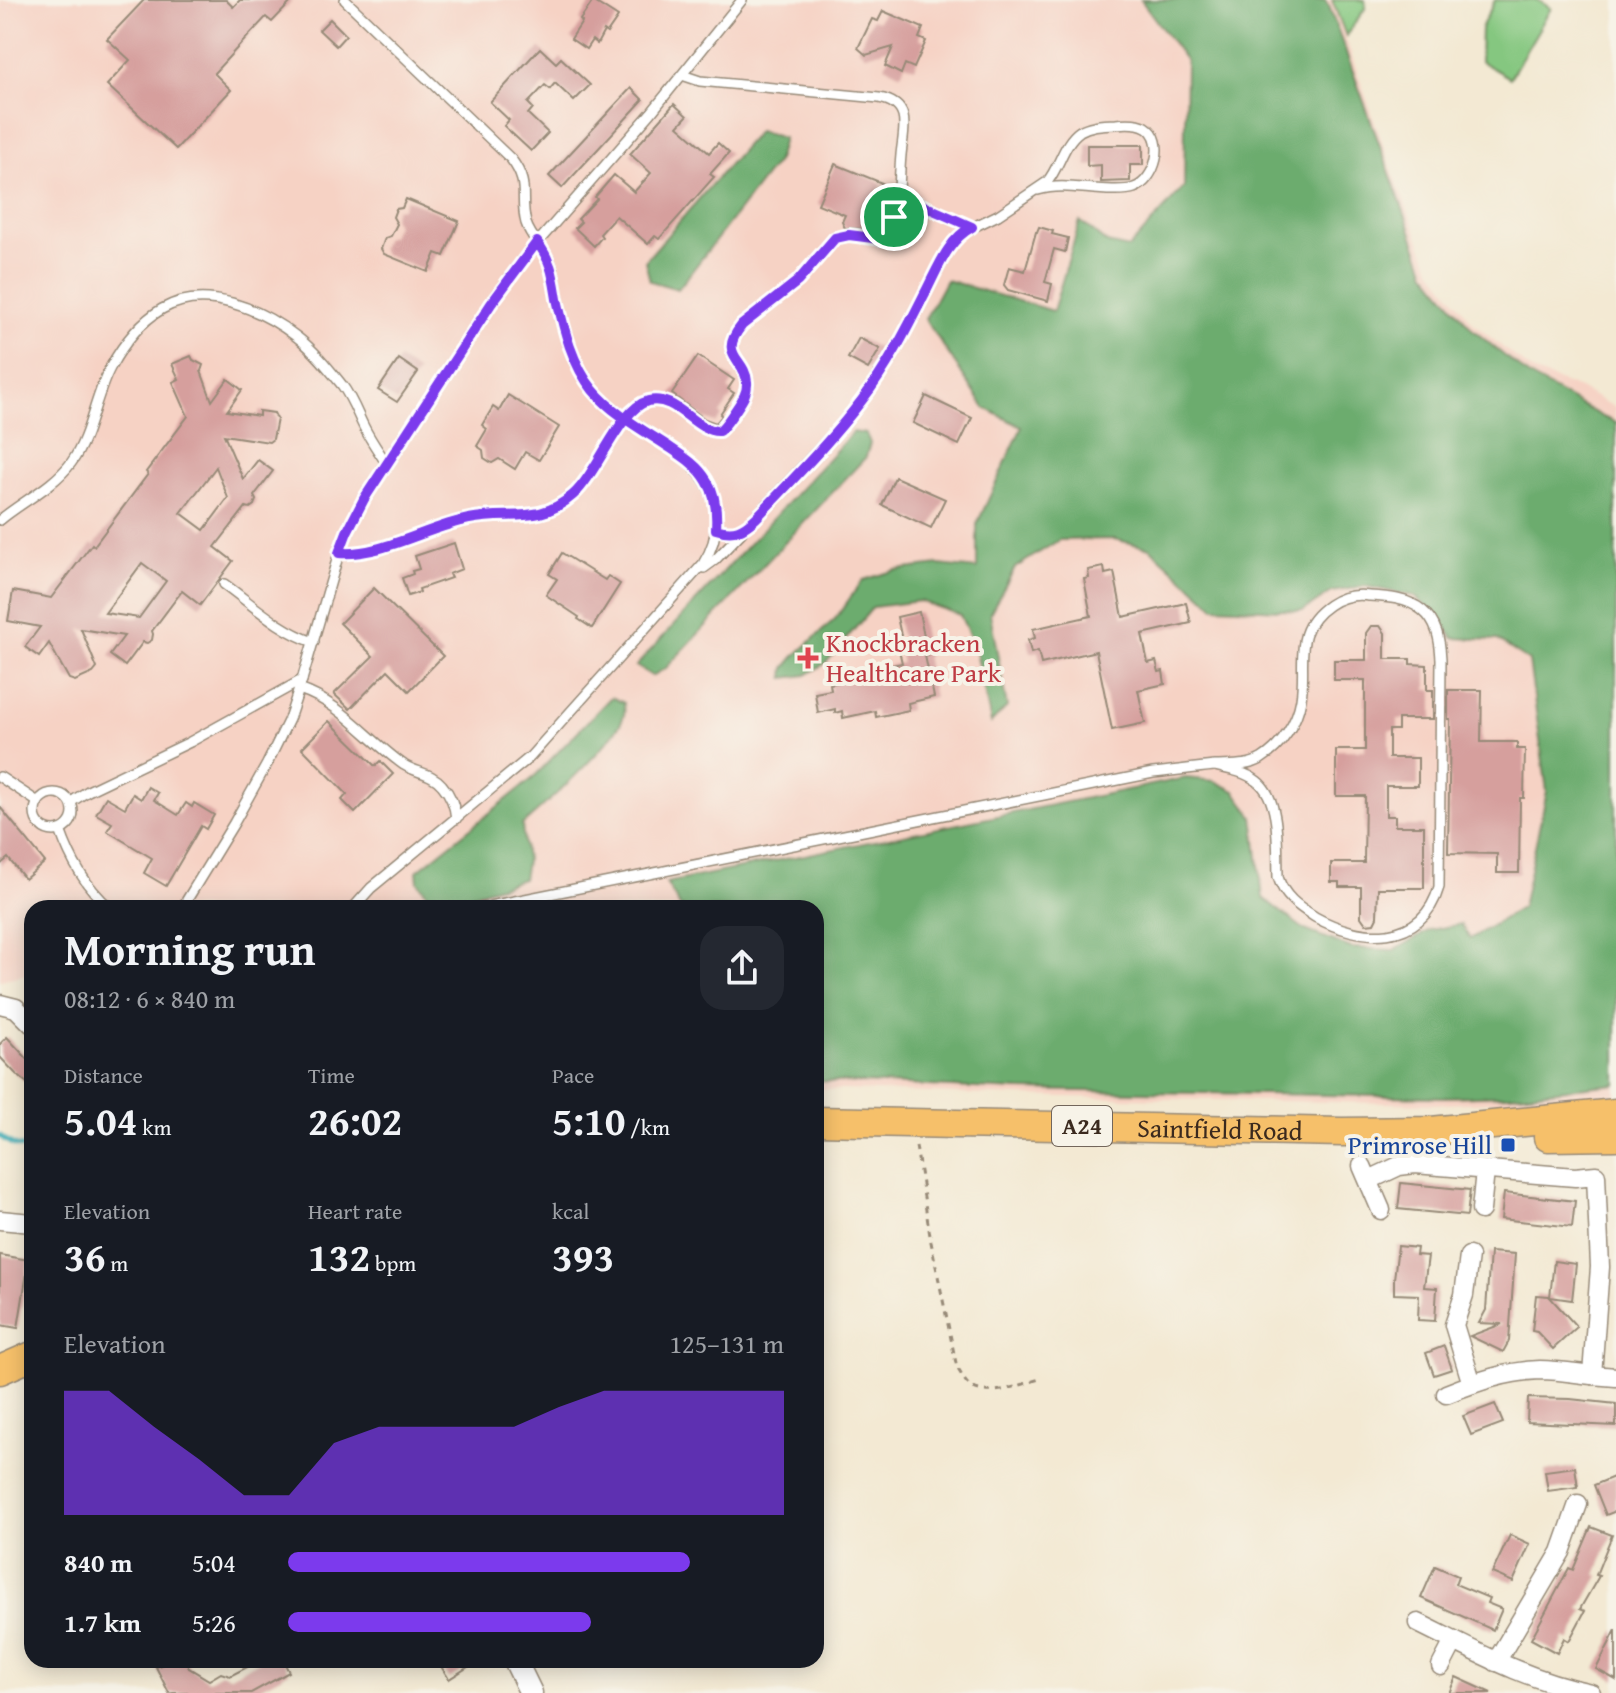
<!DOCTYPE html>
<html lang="en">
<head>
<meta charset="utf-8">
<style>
  body { margin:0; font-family:"Gentium Book Plus",serif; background:#242831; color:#f1f3f6; height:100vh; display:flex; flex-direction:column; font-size:30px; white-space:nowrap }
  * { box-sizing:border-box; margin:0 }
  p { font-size:26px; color:#9ea1a6 }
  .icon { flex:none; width:44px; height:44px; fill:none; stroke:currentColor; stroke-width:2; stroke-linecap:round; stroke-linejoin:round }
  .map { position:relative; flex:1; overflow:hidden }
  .drawer { position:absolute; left:24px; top:900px; width:800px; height:768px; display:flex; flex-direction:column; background:#171b24; border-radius:24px; box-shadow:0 4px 20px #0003 }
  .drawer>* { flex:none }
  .pin { position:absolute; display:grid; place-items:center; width:68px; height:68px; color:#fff; margin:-34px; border:4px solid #fff; border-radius:50%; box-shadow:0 2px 8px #0007 }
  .round { display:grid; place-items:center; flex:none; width:84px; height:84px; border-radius:24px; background:#242831 }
  .headline { display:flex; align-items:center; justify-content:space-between; height:136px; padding:0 40px }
  h1 { font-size:44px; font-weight:800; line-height:60px }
  .figures { display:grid; grid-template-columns:repeat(3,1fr); gap:12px; height:136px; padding:8px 40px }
  .figures div { display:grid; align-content:center }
  .figures b { font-size:40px; font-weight:800 }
  .figures small { font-size:22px; font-weight:400 }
  .figures p { font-size:22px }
  .chart { height:224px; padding:16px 40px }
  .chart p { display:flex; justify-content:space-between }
  .chart svg { width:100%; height:144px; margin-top:8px; fill:#7c3aed; opacity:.7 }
  ul { padding:0 40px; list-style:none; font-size:26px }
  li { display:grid; grid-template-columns:128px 96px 1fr; align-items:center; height:60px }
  li i { height:20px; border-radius:10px; background:#7c3aed }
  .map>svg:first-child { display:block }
  .built { fill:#f6d2c4 }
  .green { fill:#85c780; stroke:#60784f; stroke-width:2 }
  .forest { fill:#6cac6e; stroke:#546b46; stroke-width:2 }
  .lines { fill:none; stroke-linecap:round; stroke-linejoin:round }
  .stream { stroke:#3cadb6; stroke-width:5 }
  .building { fill:#d69f9d; fill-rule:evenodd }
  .service-casing { stroke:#978a78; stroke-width:12 }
  .minor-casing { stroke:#978a78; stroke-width:21 }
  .tertiary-casing { stroke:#978a78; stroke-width:25 }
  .trunk-casing { stroke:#978a78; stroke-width:31 }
  .path { stroke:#978a78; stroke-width:3; stroke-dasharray:6 6; stroke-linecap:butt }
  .service { stroke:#fff; stroke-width:9 }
  .minor { stroke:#fff; stroke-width:18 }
  .tertiary { stroke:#fff; stroke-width:22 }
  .trunk { stroke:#f6c06b; stroke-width:28 }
  .route-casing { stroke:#fff; stroke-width:16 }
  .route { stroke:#7c3aed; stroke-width:10 }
  .health-dot { fill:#e0444e; stroke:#f7f3e8; stroke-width:3 }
  .transit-dot { fill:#1a4fb4; stroke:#f7f3e8; stroke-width:3 }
  .labels { text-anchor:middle; stroke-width:8; stroke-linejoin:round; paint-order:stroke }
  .shield { fill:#f7f3e8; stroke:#73665b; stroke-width:2 }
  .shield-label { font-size:24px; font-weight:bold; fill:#3b2a1e }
  .health-label { font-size:26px; fill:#be3a42; stroke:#f7f3e8; text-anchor:start }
  .street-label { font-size:26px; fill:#3b2a1e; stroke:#f7f3e8 }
  .transit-label { font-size:26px; fill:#164399; stroke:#f7f3e8; text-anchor:end }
</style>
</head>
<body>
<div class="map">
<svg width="1616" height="1693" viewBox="0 0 1616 1693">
  <rect width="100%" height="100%" fill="#f7f3e8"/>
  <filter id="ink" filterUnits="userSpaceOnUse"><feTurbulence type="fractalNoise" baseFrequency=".0125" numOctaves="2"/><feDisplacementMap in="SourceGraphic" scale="16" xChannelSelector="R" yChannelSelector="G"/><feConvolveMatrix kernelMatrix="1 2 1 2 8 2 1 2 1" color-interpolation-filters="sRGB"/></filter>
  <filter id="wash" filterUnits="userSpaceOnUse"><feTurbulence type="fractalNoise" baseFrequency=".006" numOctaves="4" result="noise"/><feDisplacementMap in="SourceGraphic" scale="32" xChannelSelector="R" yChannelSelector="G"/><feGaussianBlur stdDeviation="1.8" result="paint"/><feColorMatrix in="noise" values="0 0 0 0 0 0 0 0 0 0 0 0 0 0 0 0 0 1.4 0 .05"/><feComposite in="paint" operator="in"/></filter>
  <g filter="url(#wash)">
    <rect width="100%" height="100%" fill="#f3e9d3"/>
    <!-- built -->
    <polygon class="built" points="0,0 1332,0 1393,173 1431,268 1474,324 1532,371 1580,389 1616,408 1616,1097 1442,1104 1022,1096 816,1089 816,908 32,908 32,973 0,980"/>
    <!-- green -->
    <g class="green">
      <polygon points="1332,0 1365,0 1366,7 1346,36"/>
      <polygon points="1495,0 1537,0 1551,8 1510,78 1480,61 1481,28"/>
    </g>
    <!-- forest -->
    <g class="forest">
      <polygon points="1141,0 1325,0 1329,6 1426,272 1472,329 1529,376 1603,417 1616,423 1616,1084 1509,1095 1443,1097 1020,1090 816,1081 816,908 681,908 666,883 1186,778 1215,781 1235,791 1253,816 1263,898 1305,930 1351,948 1395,950 1430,930 1461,924 1470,939 1522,907 1547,791 1529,661 1497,640 1453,638 1431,610 1414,596 1365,586 1332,592 1303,611 1215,607 1150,548 1114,539 1059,540 1015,568 990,613 1007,707 991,723 975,647 960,615 920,601 873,607 826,663 806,675 784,678 785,668 796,655 835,619 863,580 896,570 939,565 977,569 977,524 1022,427 985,408 925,319 946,280 1053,311 1080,221 1107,243 1129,248 1184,187 1186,61"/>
      <polygon points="758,131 783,138 777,161 678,289 650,281 645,261"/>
      <polygon points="853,432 866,434 870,443 866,457 666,668 652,676 636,666"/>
      <path d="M611 697 624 703C624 707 625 711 624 715 619 738 543 807 522 825L526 861 523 879 451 901 430 897 418 882 417 871 532 779Z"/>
    </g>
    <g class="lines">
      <!-- stream -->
      <path class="stream" d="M0 1136C10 1144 19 1149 32 1147"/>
    </g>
    <g id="blocks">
      <!-- building -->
      <g class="building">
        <polygon points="144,0 226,0 233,7 240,0 293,0 272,22 266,17 214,73 231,90 176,149 107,85 130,60 107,39"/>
        <polygon points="593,1 618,17 607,33 604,31 597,44 592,40 586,49 571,39 582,22 580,20"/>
        <polygon points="883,11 923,28 919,38 926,41 914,68 905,64 901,74 885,66 893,47 866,55 858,48 872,19 878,21"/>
        <polygon points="330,19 346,35 336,46 319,30"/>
        <polygon points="540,48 556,63 561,58 590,85 574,101 555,83 550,89 545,85 528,103 533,108 528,114 548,133 531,151 504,126 509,120 490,102"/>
        <polygon points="631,88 643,100 562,188 549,176"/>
        <polygon points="674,104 687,116 678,126 709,153 718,143 729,153 710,174 714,177 659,239 655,236 648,244 616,216 600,234 602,237 594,246 575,228 581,222 578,219 597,199 595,197 614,175 634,192 651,173 630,154"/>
        <polygon points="1087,145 1143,145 1143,165 1130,165 1130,181 1101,182 1101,165 1087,166"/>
        <polygon points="835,164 882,183 877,194 884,197 875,218 884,221 880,230 874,231 865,229 845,228 842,222 845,215 818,204"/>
        <polygon points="406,199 459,221 444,256 436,253 428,272 384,254 381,249 385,238 391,236 397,224 393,217 396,209 402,208"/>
        <polygon points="1039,227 1053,231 1052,234 1068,238 1065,252 1054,249 1045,282 1052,284 1048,301 1008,290 1004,285 1009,267 1025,271 1036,232 1037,232"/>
        <polygon points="859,338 880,349 868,369 848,358"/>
        <path d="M191 356 193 360 203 365 201 371 212 401 228 379 242 390 227 411 259 416V411L274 413 277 419 273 439 269 442 224 435 243 479 258 460 273 471 254 496 256 500 254 505 250 508 246 507 215 547 233 561 200 605 182 591 152 631 153 634 152 640 147 643 143 642 125 666 110 655 124 636 81 629 97 668 93 673 75 681 69 679 49 643 39 657 25 647 40 627 8 621 13 591 51 598 92 544 94 546 148 474 146 472 188 416 173 382 179 379 172 364ZM216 467 228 498 204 530 181 513ZM142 563 166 581 139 618 105 613Z"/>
        <polygon points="698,356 734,380 728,389 734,393 720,414 722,416 716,423 705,419 672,394"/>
        <polygon points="399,359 418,372 397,402 378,390"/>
        <polygon points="508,395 559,427 539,460 525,452 515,469 499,459 492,463 484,458 483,450 477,446 487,429 482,425 493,407 499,411"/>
        <polygon points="926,396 972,418 959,445 913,423"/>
        <polygon points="895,477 945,499 931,528 882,505"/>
        <polygon points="454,543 462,569 449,574 451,578 419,589 420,592 408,596 402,578 413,574 412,571 419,569 415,556"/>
        <polygon points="562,553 605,580 608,576 620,584 592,628 578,619 579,617 546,595 557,579 549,574"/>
        <polygon points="1104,567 1105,574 1114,572 1123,617 1186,603 1191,623 1142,634 1148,663 1156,661 1159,672 1163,671 1165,684 1138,690 1145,723 1112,730 1096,651 1041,664 1038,651 1031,653 1028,640 1035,638 1033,629 1091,616 1084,579 1089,578 1088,570"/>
        <polygon points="374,588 443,656 409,691 388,670 350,709 334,694 373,656 340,623"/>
        <polygon points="919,612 928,656 925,656 934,697 908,703 909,710 876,717 875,711 843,718 842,711 835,713 835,709 818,713 815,693 831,690 830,684 870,676 868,670 902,663 899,650 904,649 897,617"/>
        <polygon points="1371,626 1380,626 1385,633 1385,659 1410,659 1410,664 1427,665 1427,690 1433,690 1433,719 1398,719 1398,730 1389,730 1389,758 1418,758 1418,786 1386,786 1386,816 1395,816 1395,826 1424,826 1424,888 1378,888 1377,917 1374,923 1366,924 1361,917 1361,887 1339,887 1339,882 1331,882 1331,863 1364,863 1365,796 1336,796 1336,750 1365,750 1365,680 1334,680 1334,660 1366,660 1366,633"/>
        <polygon points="1448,690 1482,690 1481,742 1517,742 1517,749 1525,749 1524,798 1520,798 1519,873 1497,873 1497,854 1448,853 1450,719 1448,719"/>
        <polygon points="329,721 375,766 380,761 393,774 355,813 342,800 347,794 302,748"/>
        <polygon points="148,787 158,793 154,800 178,815 186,803 192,807 194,803 214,815 206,829 201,826 166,886 144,873 152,858 107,831 112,823 96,814 106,797 125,808 133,794 141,799"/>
        <polygon points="0,807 45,862 25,879 8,858 0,865"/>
        <polygon points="7,1037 32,1064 32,1087 16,1074 0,1057 0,1044"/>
        <polygon points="1401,1183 1470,1190 1467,1216 1398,1209"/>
        <polygon points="1504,1193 1575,1201 1572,1227 1501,1219"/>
        <polygon points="1398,1246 1417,1248 1416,1255 1428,1256 1424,1287 1437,1288 1435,1321 1418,1320 1419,1295 1394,1294 1394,1279"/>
        <polygon points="1490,1252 1515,1254 1509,1341 1503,1352 1470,1336 1502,1324 1479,1323 1486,1310"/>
        <polygon points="0,1255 29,1260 18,1328 0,1325"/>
        <polygon points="1554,1261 1576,1264 1572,1300 1550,1297"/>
        <polygon points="1536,1295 1549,1296 1577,1327 1553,1349 1537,1332 1532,1331"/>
        <polygon points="1444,1346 1452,1369 1434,1375 1426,1353"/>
        <polygon points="1528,1398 1570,1399 1616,1404 1616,1426 1527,1422"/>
        <polygon points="1495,1404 1503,1423 1471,1435 1463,1416"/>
        <polygon points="1575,1467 1578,1487 1548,1491 1545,1471"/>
        <polygon points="1616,1476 1616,1511 1606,1515 1594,1485"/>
        <polygon points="1591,1527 1612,1535 1596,1575 1599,1576 1580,1609 1585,1611 1569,1641 1564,1638 1557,1653 1531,1639 1569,1568 1573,1570"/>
        <polygon points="1510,1535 1530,1544 1513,1582 1492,1573"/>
        <polygon points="1435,1566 1458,1576 1455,1584 1489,1598 1487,1603 1502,1609 1493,1630 1421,1598"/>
        <polygon points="1616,1630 1616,1680 1596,1669"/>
        <polygon points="172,1660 186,1660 189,1668 209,1680 221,1673 230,1676 261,1660 283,1660 289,1672 251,1693 169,1693 156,1667"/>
        <polygon points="437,1660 479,1660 449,1679"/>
        <polygon points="1456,1677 1491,1693 1449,1693"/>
      </g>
    </g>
  </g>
  <g filter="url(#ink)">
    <use href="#blocks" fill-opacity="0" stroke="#978a78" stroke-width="2"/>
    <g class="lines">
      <defs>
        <g id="service">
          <path d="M345 0 511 159C531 185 519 196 526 223 531 239 545 249 551 265 554 275 555 285 557 295 562 326 571 361 590 386 625 433 710 448 716 512 718 531 713 548 703 564L530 757 371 888 353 908"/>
          <path d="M0 520C23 501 53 487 71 463 90 438 95 396 110 368 122 346 140 322 162 309 205 284 261 309 297 337 314 350 329 369 342 385 351 397 356 410 362 423 369 438 378 451 387 464"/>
          <path d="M716 529 735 532 747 526 837 430 863 399 899 343 947 252 961 233 998 215 1047 182C1060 167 1063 143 1080 131 1090 125 1104 124 1116 124 1125 123 1137 122 1146 127 1167 140 1155 181 1134 188 1129 190 1122 190 1116 190 1089 191 1064 182 1038 190"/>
          <path d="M339 553C382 556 427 527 469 519 510 510 538 526 573 495 598 473 621 407 648 401 677 394 694 432 719 431 726 425 730 418 735 411 741 402 748 393 747 382 746 358 717 356 742 325L798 281 835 238 849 235 874 239 886 236C902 206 898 187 901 155 902 143 906 127 903 116 900 105 890 100 879 98L700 81 682 75"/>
          <polyline points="704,568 715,560 742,532"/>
          <path d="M224 584C252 604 280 631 314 642"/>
          <path d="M299 689C342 703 368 740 404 765 417 773 432 773 442 785 451 795 455 806 456 819"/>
          <polyline points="0,777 38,802"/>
          <circle cx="54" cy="812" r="19"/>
          <polyline points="71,802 88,791 190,742 302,680"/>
          <path d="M60 830C71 861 85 886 110 908"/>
          <polyline points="182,908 234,823 267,764 289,719 302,680 339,553 347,532 364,499 491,304 524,258 651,113 742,0"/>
          <path d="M480 908 1153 773C1173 771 1193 768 1214 766 1230 765 1247 767 1261 759 1282 746 1297 723 1301 699 1307 661 1291 631 1329 605 1341 597 1355 594 1369 596 1387 597 1407 598 1422 610 1437 622 1440 640 1441 659L1439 887C1422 947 1360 942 1315 917 1298 906 1284 897 1278 877 1277 849 1281 799 1257 781 1245 772 1229 769 1215 766"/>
        </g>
        <g id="minor">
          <polyline points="0,1004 16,1008 32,1024"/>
          <polyline points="1362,1166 1381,1210"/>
          <polyline points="1369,1180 1399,1166 1415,1164 1575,1177 1596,1175 1600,1267 1592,1375 1616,1377"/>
          <polyline points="1481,1210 1485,1171"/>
          <polyline points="0,1220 32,1223"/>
          <polyline points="1469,1256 1464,1295 1454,1325 1472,1384"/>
          <path d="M1446 1394C1476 1382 1507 1371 1540 1370 1557 1370 1575 1373 1592 1375"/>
          <path d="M1418 1623C1477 1652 1526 1680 1591 1693"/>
          <polyline points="1496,1662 1561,1552 1578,1504"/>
          <polyline points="1441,1666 1454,1641"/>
        </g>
        <polyline id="tertiary" points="515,1660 531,1693"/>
        <g id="trunk">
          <path id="s1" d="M816 1121 1342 1132 1431 1131 1616 1113"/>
          <polyline points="1548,1137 1616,1136"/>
          <polyline points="0,1370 32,1356"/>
        </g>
      </defs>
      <!-- service casing -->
      <use href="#service" class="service-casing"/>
      <!-- minor casing -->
      <use href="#minor" class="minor-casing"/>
      <!-- tertiary casing -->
      <use href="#tertiary" class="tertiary-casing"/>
      <!-- trunk casing -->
      <use href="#trunk" class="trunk-casing"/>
      <!-- path -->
      <g class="path">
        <polyline points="910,199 958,220"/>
        <path d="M916 1146 931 1242 957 1368C961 1373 964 1381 969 1385 987 1400 1021 1384 1040 1379"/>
      </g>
      <!-- service -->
      <use href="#service" class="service"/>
      <!-- minor -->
      <use href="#minor" class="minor"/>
      <!-- tertiary -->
      <use href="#tertiary" class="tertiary"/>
      <!-- trunk -->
      <use href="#trunk" class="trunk"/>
    </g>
  </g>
  <g class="lines" filter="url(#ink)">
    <defs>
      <path id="route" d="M894 217 886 236 881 239 849 235 835 238 798 281 742 325C717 356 745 357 747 382 748 393 741 402 735 411 730 418 726 425 719 431 694 432 677 394 648 401 620 408 598 473 573 495 538 526 510 510 469 519 427 527 382 556 339 553L347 532 364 499 491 304 537 242C552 262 553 275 557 299 564 330 572 364 593 390 612 413 641 429 666 445 681 455 698 465 707 481 716 495 717 513 716 529 734 535 743 530 756 518 792 480 830 442 862 400 887 368 906 331 924 295 937 271 947 240 972 227L899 195 894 217"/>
    </defs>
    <!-- route casing -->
    <use href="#route" class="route-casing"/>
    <!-- route -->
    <use href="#route" class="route"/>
  </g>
  <!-- markers -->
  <path class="health-dot" d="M804 646h8v8h8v8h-8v8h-8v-8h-8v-8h8z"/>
  <rect class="transit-dot" x="1500" y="1137" width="16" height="16" rx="4"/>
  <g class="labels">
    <!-- shield labels -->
    <rect class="shield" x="1052" y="1106" width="60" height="40" rx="6"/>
    <g class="shield-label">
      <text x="1082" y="1134">A24</text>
    </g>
    <!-- health labels -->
    <g class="health-label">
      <text x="826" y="652">Knockbracken<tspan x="826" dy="30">Healthcare Park</tspan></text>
    </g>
    <!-- street labels -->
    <g class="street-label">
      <text dy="9" stroke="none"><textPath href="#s1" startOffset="404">Saintfield Road</textPath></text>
    </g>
    <!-- transit labels -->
    <g class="transit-label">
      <text x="1492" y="1154">Primrose Hill</text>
    </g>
  </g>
</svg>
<div class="pin" style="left:894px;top:217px;background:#1e9e55"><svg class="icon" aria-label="arrive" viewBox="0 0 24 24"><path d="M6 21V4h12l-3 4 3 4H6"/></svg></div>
<section class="drawer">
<div class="headline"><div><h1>Morning run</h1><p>08:12 · 6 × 840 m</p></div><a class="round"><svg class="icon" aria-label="share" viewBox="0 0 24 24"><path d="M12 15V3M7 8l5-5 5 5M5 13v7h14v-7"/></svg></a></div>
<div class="figures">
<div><p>Distance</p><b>5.04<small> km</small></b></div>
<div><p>Time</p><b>26:02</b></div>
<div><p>Pace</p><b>5:10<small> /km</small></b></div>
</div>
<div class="figures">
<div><p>Elevation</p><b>36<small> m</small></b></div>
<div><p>Heart rate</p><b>132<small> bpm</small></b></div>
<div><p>kcal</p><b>393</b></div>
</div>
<div class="chart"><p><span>Elevation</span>125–131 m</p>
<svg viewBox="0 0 160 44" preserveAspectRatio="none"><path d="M0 44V6L10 6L20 17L30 27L40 38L50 38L60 22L70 17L80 17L90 17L100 17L110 11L120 6L130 6L140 6L150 6L160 6V44z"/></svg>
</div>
<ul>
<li><b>840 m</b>5:04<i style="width:81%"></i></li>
<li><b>1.7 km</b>5:26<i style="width:61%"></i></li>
</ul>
</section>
</div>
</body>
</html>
